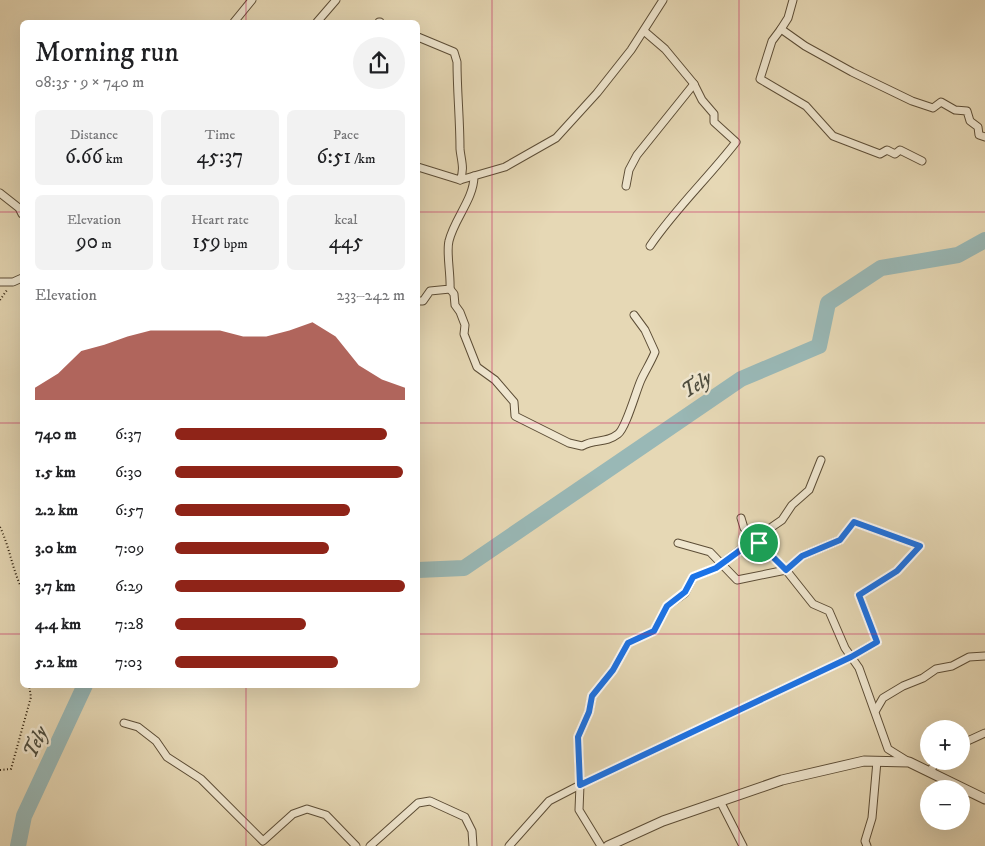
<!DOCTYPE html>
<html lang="en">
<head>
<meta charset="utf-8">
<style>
  body { margin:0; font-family:"IM FELL DW Pica",serif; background:#f2f2f2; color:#202124; height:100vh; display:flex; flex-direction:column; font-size:19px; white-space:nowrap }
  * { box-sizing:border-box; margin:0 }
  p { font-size:16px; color:#757577 }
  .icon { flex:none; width:28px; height:28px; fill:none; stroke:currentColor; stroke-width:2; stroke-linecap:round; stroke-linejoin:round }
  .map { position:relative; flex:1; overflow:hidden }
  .drawer { position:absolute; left:20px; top:20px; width:400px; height:668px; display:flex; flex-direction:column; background:#fff; border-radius:8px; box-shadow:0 5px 20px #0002 }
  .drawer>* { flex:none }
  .buttons { position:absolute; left:920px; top:720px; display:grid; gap:10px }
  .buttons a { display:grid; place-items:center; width:50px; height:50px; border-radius:50%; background:#fff; box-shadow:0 5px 20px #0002; font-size:25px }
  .pin { position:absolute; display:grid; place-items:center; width:42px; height:42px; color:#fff; margin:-21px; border:2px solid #fff; border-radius:50%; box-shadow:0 1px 5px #0007 }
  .round { display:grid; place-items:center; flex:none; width:52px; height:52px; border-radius:26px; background:#f2f2f2 }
  .overview { display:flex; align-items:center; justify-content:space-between; height:85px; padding:0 15px }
  h1 { font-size:28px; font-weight:600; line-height:38px }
  .metrics { display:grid; grid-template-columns:repeat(3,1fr); gap:8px; height:85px; padding:5px 15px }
  .metrics div { display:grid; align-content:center; border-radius:8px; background:#f2f2f2; text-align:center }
  .metrics b { font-size:21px; font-weight:600 }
  .metrics small { font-size:14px; font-weight:400 }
  .metrics p { font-size:14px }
  .chart { height:140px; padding:10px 15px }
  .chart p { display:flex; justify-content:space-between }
  .chart svg { width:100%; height:90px; margin-top:5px; fill:#8f2418; opacity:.7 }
  ul { padding:0 15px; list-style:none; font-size:16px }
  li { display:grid; grid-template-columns:80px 60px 1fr; align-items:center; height:38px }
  li i { height:12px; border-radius:6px; background:#8f2418 }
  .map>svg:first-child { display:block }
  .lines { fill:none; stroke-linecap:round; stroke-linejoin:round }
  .river { stroke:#99b8b6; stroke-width:16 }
  .minor-casing { stroke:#5c4d36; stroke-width:9 }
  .tertiary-casing { stroke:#5c4d36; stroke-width:11 }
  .path { stroke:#2e1f0c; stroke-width:2; stroke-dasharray:1 2.5; stroke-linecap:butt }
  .minor { stroke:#efe6cf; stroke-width:7 }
  .tertiary { stroke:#efe6cf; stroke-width:9 }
  .route-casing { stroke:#fff; stroke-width:10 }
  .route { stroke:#1a73e8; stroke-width:6 }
  .grid { fill:none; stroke:#c2185b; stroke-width:1; stroke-opacity:0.55 }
  .labels { text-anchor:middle; stroke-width:5; stroke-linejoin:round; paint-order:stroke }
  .water-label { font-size:20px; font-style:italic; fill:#4e4d3f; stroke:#efe6cf }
</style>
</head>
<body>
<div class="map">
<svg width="985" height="846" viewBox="0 0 985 846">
  <rect width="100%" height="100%" fill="#e6d8b5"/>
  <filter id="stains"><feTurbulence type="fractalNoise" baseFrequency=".004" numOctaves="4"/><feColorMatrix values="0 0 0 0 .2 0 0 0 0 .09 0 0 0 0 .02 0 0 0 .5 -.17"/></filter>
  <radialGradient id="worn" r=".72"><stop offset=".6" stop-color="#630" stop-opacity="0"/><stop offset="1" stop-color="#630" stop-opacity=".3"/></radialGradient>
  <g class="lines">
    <!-- river -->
    <g class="river">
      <polyline points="418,570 464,568 741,379 819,346 828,303 881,268 958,255 985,240"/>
      <polyline points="18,846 24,816 85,685"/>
    </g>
    <defs>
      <g id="minor">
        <polyline points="793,0 788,18 781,29 805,46 852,72 912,101 933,108 941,102 955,110 967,111 970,121 978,127 979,135 985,137"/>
        <polyline points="234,22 252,0"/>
        <polyline points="317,22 336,0"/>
        <polyline points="379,22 380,22"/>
        <polyline points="781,29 772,41 760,79 806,106 833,136 880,154 887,150 895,154 900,150 922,161"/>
        <path d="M644 31 665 49 694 84 702 100 714 114V122L736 142C709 177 675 209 650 246"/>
        <path d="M418 37 454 52 457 62C457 91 460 120 460 149 461 160 465 169 460 180"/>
        <polyline points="418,167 460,180 505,167 556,138 597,93 631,50 663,0"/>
        <polyline points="626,186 629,170 637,155 694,84"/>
        <polyline points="0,193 19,208 22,214"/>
        <polyline points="0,282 13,282 22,278"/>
        <path d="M450 289 454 294 455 305 460 312 465 325 464 334 477 367 495 380 514 402 515 416 569 443 582 446C596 438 605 444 618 434 626 428 636 391 641 380 645 371 651 362 655 352L645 330 634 315"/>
        <path d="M418 301H423L430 291 450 289C451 275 446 252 449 241 454 219 474 199 474 176"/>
        <polyline points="741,518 744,528 786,570 813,604 829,611 845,648 859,668 888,749 909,762"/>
        <polyline points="876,710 883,698 903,686 923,678 936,669 952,666 969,657 985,656"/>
        <polyline points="124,723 138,727 156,741 167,757 201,779 263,841 293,814 307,809 326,815 356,846"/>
        <polyline points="961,744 985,733"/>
        <polyline points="930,772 936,761"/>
        <polyline points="720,801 743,846"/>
        <polyline points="370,846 418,803 430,801 465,817 472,831 473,846"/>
        <polyline points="509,846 549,801 580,785 578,737 589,712 592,696 613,670 628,643 654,631 667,606 685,593 693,577 716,568 741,549 759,543 763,533 782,520 792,505 809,490 821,460"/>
        <polyline points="601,846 579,810 580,785 851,657 877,642 859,595 897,571 920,546 854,522 840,540 802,556 786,570 737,580 710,552 678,543"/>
        <polyline points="867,846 865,841 872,818 877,761"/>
      </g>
      <polyline id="tertiary" points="608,846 663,821 782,780 864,761 909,762 985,799"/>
    </defs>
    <!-- minor casing -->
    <use href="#minor" class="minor-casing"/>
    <!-- tertiary casing -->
    <use href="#tertiary" class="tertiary-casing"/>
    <!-- path -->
    <g class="path">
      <polyline points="0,300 7,290"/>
      <path d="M0 527C10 548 12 569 22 589"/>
      <polyline points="0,770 11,769 31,697 29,685"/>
    </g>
    <!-- minor -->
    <use href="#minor" class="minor"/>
    <!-- tertiary -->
    <use href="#tertiary" class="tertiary"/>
  </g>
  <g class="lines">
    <defs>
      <polygon id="route" points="854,522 920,546 897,571 859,595 877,642 851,657 580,785 578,737 589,712 592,696 613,670 628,643 654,631 667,606 685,592 693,577 716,568 742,549 759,543 786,570 802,556 840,540"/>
    </defs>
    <!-- route casing -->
    <use href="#route" class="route-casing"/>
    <!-- route -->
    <use href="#route" class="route"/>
  </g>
  <!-- grid -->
  <path class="grid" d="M246 0V22M492 0V846M739 0V846M0 212H22M418 212H985M0 423H22M418 423H985M0 634H22M418 634H985M246 685V846"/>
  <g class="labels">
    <!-- water labels -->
    <g class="water-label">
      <text transform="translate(696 384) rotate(-34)" y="7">Tely</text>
      <text transform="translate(35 742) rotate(-65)" y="7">Tely</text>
    </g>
  </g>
  <rect width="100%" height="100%" filter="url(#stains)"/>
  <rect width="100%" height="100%" fill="url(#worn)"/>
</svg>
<div class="buttons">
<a>+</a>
<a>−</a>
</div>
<div class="pin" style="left:759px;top:543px;background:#1e9e55"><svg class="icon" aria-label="arrive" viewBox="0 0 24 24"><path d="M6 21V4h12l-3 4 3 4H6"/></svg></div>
<section class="drawer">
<div class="overview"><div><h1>Morning run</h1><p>08:35 · 9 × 740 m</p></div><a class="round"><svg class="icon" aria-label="share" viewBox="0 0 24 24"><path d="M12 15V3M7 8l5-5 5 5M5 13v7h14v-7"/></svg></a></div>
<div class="metrics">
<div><p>Distance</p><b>6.66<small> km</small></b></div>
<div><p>Time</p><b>45:37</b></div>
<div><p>Pace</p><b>6:51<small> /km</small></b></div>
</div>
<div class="metrics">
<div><p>Elevation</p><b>90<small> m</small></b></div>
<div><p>Heart rate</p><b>159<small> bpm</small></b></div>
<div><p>kcal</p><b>445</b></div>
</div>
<div class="chart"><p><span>Elevation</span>233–242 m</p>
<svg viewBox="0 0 160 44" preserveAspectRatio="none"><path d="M0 44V38L10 31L20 20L30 17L40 13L50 10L60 10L70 10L80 10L90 13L100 13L110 10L120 6L130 13L140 27L150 34L160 38V44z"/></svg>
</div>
<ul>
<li><b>740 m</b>6:37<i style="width:92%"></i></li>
<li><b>1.5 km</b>6:30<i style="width:99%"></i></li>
<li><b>2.2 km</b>6:57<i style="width:76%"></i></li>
<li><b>3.0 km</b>7:09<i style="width:67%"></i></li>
<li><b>3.7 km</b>6:29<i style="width:100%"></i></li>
<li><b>4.4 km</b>7:28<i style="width:57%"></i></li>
<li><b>5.2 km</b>7:03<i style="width:71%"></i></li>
</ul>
</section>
</div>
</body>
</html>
